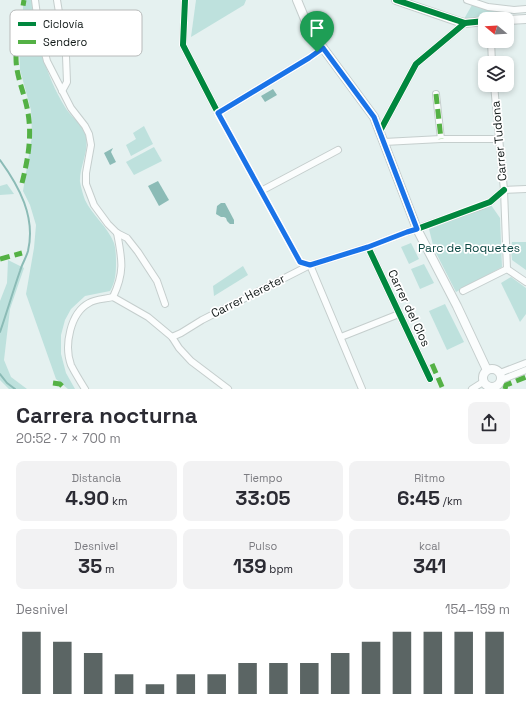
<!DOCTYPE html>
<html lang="es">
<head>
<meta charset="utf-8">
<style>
  body { margin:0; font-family:"Space Grotesk",sans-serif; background:#f2f2f3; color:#2b2b33; height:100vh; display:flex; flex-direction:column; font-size:15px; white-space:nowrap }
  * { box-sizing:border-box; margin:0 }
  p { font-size:13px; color:#7c7c81 }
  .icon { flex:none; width:22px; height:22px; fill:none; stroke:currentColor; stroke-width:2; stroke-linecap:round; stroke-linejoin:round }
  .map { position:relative; height:389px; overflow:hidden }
  .sheet { display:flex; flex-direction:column; background:#fff; flex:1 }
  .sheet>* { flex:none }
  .needle { width:26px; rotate:288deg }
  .buttons { position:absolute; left:478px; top:12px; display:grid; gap:8px }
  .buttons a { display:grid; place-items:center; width:36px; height:36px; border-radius:8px; background:#fff; box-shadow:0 2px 6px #0003; font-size:20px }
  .pin { position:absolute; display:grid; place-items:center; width:34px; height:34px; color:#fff; margin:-41px -17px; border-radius:50% 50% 50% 0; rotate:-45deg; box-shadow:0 0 4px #0007 }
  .pin .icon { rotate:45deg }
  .round { display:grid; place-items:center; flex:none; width:42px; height:42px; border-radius:8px; background:#f2f2f3 }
  .head { display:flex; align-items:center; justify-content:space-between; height:68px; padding:0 16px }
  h1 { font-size:22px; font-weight:700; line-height:30px }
  .metrics { display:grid; grid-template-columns:repeat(3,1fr); gap:6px; height:68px; padding:4px 16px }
  .metrics div { display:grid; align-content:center; border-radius:8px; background:#f2f2f3; text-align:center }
  .metrics b { font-size:20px; font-weight:700 }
  .metrics small { font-size:11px; font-weight:400 }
  .metrics p { font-size:11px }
  .chart { height:112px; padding:8px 16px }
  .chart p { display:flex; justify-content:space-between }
  .chart svg { width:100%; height:72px; margin-top:4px; stroke:#5b6564; stroke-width:6 }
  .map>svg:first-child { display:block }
  .green { fill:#bee1dd }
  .water { fill:#8bbbb6 }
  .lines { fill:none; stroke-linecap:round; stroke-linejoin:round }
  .stream { stroke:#8bbbb6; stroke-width:2 }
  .minor-casing { stroke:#c5cecd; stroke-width:8 }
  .tertiary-casing { stroke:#c5cecd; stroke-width:10 }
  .minor { stroke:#fbfdfd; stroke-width:6 }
  .tertiary { stroke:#fbfdfd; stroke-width:8 }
  .quiet { stroke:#54b145; stroke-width:5; stroke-dasharray:10 5; stroke-linecap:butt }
  .cycleway-casing { stroke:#fff; stroke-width:8 }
  .cycleway { stroke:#00873e; stroke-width:6 }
  .route-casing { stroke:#fff; stroke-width:8 }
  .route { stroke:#1a73e8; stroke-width:5 }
  .labels { text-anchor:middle; stroke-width:3.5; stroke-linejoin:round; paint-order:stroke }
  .street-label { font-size:12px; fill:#111918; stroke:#fff }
  .park-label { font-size:12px; fill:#0c4843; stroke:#fff }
  .key { fill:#fff; stroke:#b8baba; stroke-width:1 }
  .key-label { font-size:11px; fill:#111918 }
</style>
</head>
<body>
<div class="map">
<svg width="526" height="389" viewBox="0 0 526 389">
  <rect width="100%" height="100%" fill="#e5f1f0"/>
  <!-- green -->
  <g class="green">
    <path d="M23 0H33C36 38 45 74 65 107 70 116 80 122 84 131 92 147 79 166 80 182 81 187 83 195 85 200 92 215 108 227 114 243 116 250 116 257 116 264 116 274 115 283 110 291L85 296 71 309 65 320 61 335V354L66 373 75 389H68L56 379 26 294 34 248 36 225 30 205 23 191 32 136 31 110 20 70 19 47 23 25Z"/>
    <polygon points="196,0 246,0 244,5 191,37"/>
    <polygon points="472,5 492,11 512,12 512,17 464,19"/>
    <polygon points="144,126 153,144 131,156 126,145 136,139 133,133"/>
    <polygon points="154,147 162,161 134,175 126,162"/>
    <polygon points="7,184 14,194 0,195 0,186"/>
    <polygon points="491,205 500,218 502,267 456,292 434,249 429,229"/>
    <polygon points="512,242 526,242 526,270 512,260 511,249"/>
    <polygon points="411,243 419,259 409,264 401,247"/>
    <polygon points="8,260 24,268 10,309 4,360 11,377 27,389 9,389 0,380 0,301 7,283"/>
    <polygon points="424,264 434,283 420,289 411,269"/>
    <polygon points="243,266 248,275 214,296 213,286"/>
    <polygon points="511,277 526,288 526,314 520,322 501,283"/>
    <polygon points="445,304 464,342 447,350 429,311"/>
  </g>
  <!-- water -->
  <g class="water">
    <polygon points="273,89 277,95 265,102 261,96"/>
    <polygon points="113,148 111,152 116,162 110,165 104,153"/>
    <polygon points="158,181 169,200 159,206 148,186"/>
    <polygon points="221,203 225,203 234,220 234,224 230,224 227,221 226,218 224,217 221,217 216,214 217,206"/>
  </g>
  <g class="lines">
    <!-- stream -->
    <g class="stream">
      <path d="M0 160C19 186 36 217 28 251 26 258 22 264 20 271 13 291 7 312 0 332"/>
      <polyline points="0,374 7,383 15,389"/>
    </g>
    <defs>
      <g id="minor">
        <polyline points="35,0 39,30 47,61 71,108 85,126 89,134 91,145 86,173 86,184 94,205 108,224 117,233 127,238 138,252 157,281 165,304"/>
        <polyline points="57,0 66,56 67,82 62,91"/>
        <polyline points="185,0 183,45 218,113 300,262 310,265 362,389"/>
        <polyline points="467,0 488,7 514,10 526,9"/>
        <polyline points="491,41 492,63"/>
        <polyline points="494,85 504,190 507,269"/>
        <polyline points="436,94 441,139"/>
        <polyline points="218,113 309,58 323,48"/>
        <polyline points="380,131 416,64 465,23"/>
        <polyline points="384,142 441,139 498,139"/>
        <polyline points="504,190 526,189"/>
        <polyline points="261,191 338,150"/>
        <polyline points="368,247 430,379"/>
        <polyline points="507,269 526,282"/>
        <polyline points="463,291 507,269"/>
        <polyline points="113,297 148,317 172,337 179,348 191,361 228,389"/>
        <path d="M113 297C125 272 122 259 117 233"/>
        <polyline points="172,337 181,333 202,320 310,265 368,247 407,232 482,206 490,202 504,190"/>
        <polyline points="341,337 399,314"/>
        <polyline points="500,373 526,363"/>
        <polyline points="501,380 526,370"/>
        <path d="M85 389C80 381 75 373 71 365 64 346 70 313 89 303 95 299 106 299 113 297"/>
        <polyline points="472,389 483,382"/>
      </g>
      <g id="tertiary">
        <polyline points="297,0 309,29 374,117 417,229 457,306 487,370"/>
        <polyline points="396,0 457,21 465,23 485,21"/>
        <polyline points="507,20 526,19"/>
        <circle cx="492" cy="378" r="9"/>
      </g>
    </defs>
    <!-- minor casing -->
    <use href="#minor" class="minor-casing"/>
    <!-- tertiary casing -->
    <use href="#tertiary" class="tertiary-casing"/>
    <!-- minor -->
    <use href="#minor" class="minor"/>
    <!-- tertiary -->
    <use href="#tertiary" class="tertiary"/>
    <!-- quiet -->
    <g class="quiet">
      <polyline points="436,94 441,139"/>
      <path d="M22 183C28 159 32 137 28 113 25 94 16 77 16 58 16 39 21 19 24 0"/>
      <polyline points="0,259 22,253"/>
      <polyline points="432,364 443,389"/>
      <polyline points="53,383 60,384 65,389"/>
      <polyline points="505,389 506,385 526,377"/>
    </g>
    <defs>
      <g id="cycleway">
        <polyline points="185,0 183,45 218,113 300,262 310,265"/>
        <polyline points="396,0 465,23"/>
        <polyline points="380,131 416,64 465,23 485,21"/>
        <polyline points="417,229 490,202 504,190"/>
        <polyline points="368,247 430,379"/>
      </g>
    </defs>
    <!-- cycleway casing -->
    <use href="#cycleway" class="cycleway-casing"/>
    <!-- cycleway -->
    <use href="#cycleway" class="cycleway"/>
  </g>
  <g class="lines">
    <defs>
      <polygon id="route" points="323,48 374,117 417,229 407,232 368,247 310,265 300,262 218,113 309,58"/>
    </defs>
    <!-- route casing -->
    <use href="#route" class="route-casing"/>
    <!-- route -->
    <use href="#route" class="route"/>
  </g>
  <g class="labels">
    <!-- street labels -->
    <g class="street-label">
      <text transform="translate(499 141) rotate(-95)" y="4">Carrer Tudona</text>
      <text transform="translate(248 296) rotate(-27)" y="4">Carrer Hereter</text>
      <text transform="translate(409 308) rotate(65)" y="4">Carrer del Clos</text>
    </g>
    <!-- park labels -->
    <g class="park-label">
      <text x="469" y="252">Parc de Roquetes</text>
    </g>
  </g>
  <!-- legend -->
  <rect x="10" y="10" width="132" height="46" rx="6" class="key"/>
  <rect x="18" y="22" width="18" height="4" fill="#00873e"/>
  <rect x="18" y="40" width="18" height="4" fill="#54b145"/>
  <g class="key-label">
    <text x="43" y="28">Ciclovía</text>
    <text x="43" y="46">Sendero</text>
  </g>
</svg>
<div class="buttons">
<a><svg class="needle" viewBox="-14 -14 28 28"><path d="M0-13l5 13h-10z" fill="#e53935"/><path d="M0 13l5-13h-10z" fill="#7c7c81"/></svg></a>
<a><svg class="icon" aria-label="layers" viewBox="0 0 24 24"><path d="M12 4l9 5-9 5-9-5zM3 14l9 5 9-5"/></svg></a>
</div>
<div class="pin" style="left:317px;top:52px;background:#1e9e55"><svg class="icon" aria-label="arrive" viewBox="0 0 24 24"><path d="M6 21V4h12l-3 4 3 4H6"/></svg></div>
</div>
<section class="sheet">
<div class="head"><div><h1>Carrera nocturna</h1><p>20:52 · 7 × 700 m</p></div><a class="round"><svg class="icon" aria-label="share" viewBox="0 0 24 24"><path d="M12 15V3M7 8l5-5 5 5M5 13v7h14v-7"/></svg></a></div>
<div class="metrics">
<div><p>Distancia</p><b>4.90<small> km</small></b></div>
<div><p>Tiempo</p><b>33:05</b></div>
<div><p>Ritmo</p><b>6:45<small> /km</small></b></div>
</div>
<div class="metrics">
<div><p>Desnivel</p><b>35<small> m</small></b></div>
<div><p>Pulso</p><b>139<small> bpm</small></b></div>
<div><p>kcal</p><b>341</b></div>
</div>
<div class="chart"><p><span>Desnivel</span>154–159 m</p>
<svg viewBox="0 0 160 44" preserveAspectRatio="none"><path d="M5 44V6M15 44V12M25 44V19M35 44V32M45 44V38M55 44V32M65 44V32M75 44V25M85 44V25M95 44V25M105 44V19M115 44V12M125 44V6M135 44V6M145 44V6M155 44V6"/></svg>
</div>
</section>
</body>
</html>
